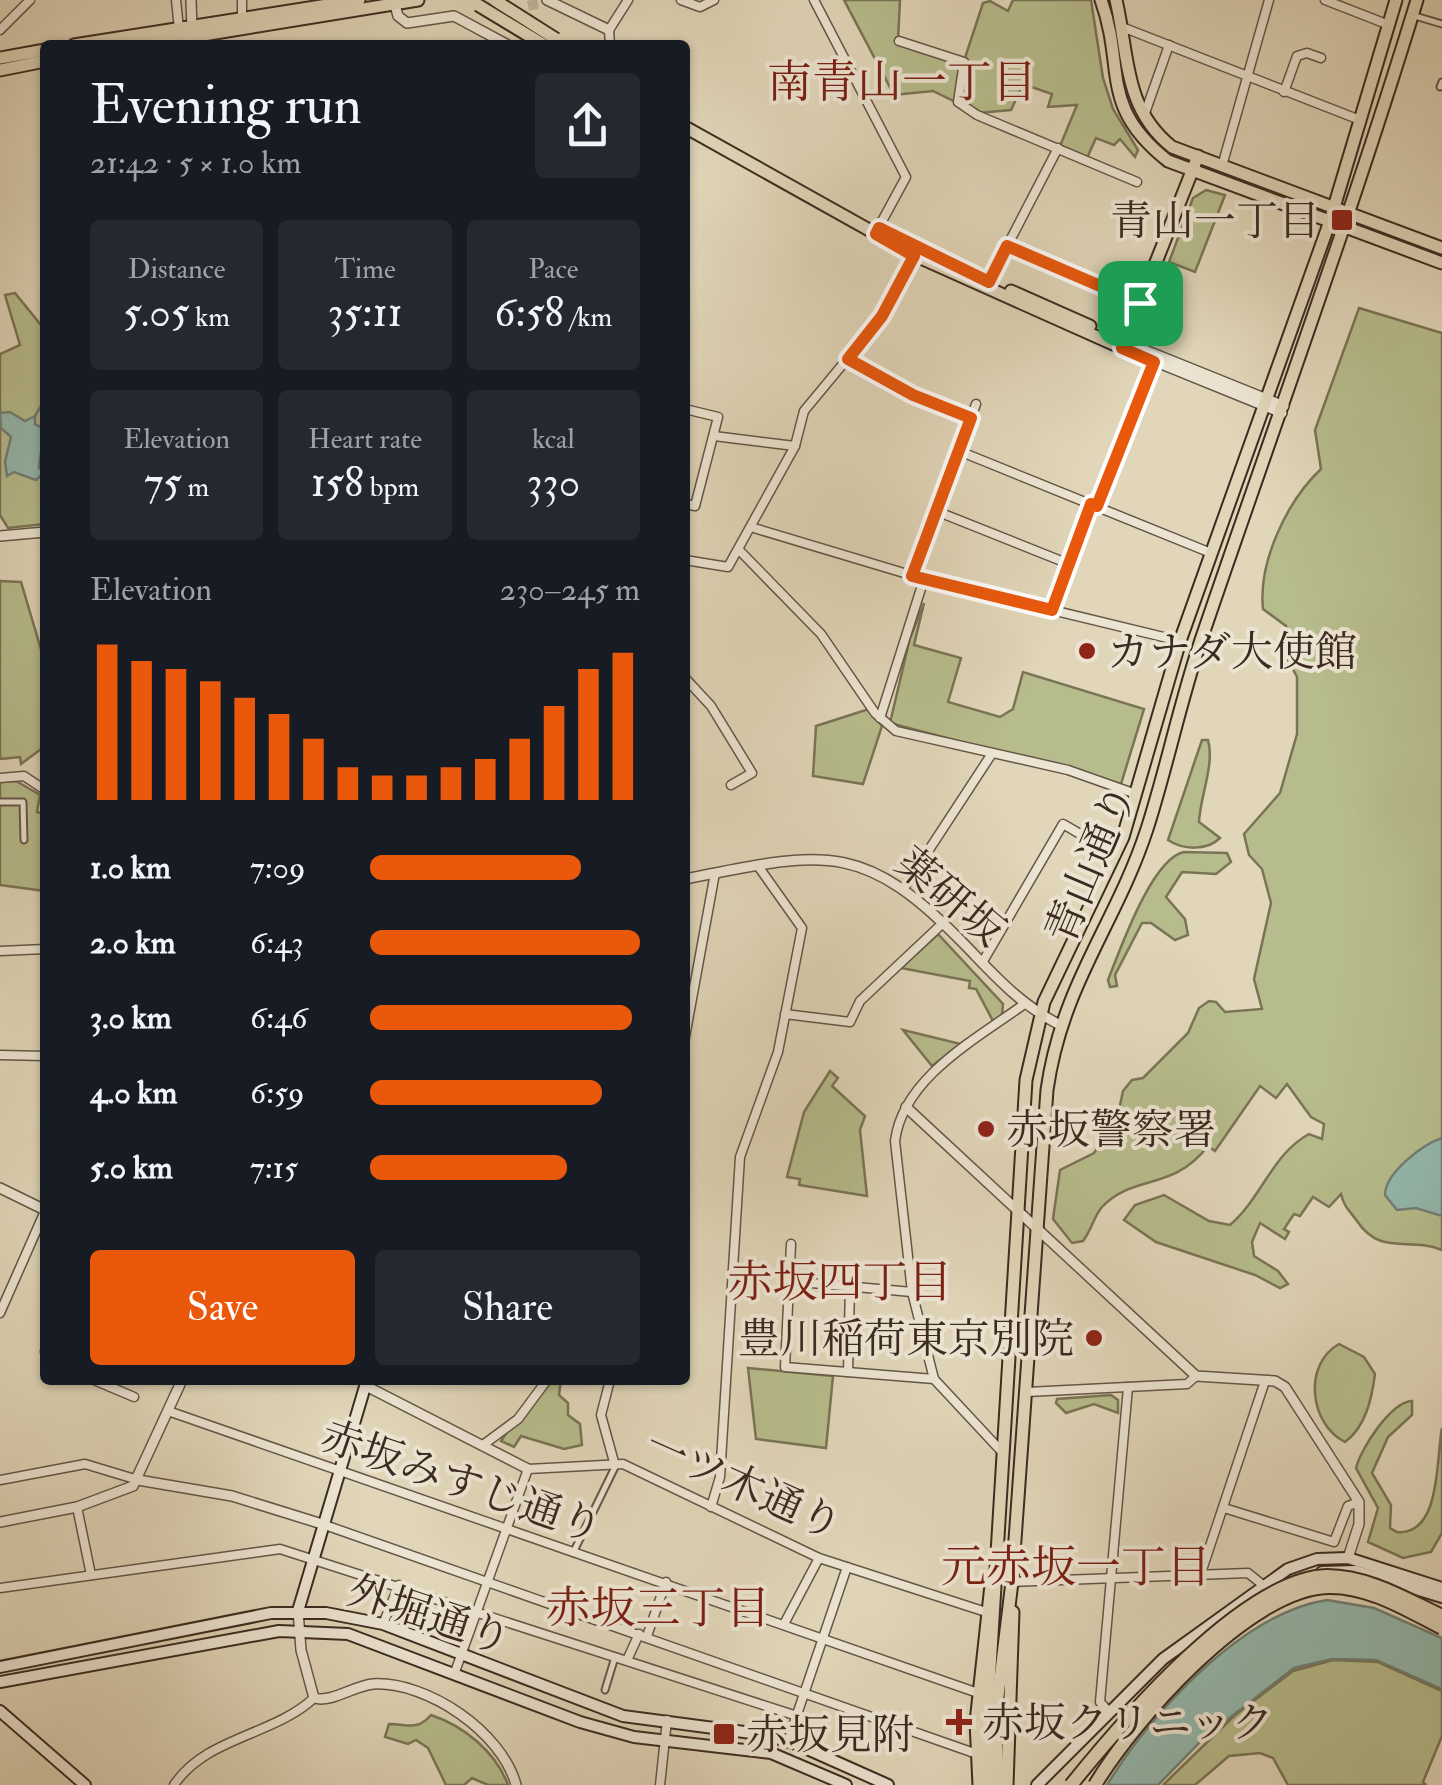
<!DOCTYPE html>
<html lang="en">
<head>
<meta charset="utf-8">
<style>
  body { margin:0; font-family:"IM FELL Double Pica","Noto Serif JP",serif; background:#242831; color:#f1f3f6; height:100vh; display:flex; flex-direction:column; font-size:38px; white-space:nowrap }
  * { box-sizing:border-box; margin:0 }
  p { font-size:32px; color:#9ea1a6 }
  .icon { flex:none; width:55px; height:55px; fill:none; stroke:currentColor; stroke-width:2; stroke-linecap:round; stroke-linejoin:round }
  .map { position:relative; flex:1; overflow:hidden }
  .sheet { position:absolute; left:40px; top:40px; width:650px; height:1345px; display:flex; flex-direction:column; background:#171b24; border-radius:10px; box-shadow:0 2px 8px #0004 }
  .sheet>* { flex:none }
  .pin { position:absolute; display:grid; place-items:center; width:85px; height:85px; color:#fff; margin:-42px; border-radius:20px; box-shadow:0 5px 15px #0006 }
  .round { display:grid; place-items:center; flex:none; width:105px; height:105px; border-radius:10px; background:#242831 }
  .overview { display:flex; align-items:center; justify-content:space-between; height:170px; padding:0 50px }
  h1 { font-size:55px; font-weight:600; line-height:75px }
  .figures { display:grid; grid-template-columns:repeat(3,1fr); gap:15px; height:170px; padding:10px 50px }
  .figures div { display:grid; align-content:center; border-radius:10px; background:#242831; text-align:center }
  .figures b { font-size:42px; font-weight:600 }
  .figures small { font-size:28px; font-weight:400 }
  .figures p { font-size:28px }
  .chart { height:280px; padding:20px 50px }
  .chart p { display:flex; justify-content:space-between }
  .chart svg { width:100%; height:180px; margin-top:10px; stroke:#ea580c; stroke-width:6 }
  .button { display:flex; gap:20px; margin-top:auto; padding:20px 50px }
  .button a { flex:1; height:115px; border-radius:10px; background:#ea580c; color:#fff; font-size:40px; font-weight:600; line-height:115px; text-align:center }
  .button a+a { background:#242831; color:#f1f3f6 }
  ul { padding:0 50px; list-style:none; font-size:32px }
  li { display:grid; grid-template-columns:160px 120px 1fr; align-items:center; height:75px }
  li i { height:25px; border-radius:12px; background:#ea580c }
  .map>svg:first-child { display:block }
  .green { fill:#b7bc8c; stroke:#7a7456; stroke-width:2.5 }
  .water { fill:#94b9ae; stroke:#718076; stroke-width:2.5 }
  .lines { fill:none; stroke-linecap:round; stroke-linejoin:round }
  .stream { stroke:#718076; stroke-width:2.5 }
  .secondary-tunnel { stroke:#c0b49b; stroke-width:10; stroke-dasharray:10 5; stroke-linecap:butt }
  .pedestrian-casing { stroke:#655647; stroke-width:9 }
  .minor-casing { stroke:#655647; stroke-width:11 }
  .tertiary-casing { stroke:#655647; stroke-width:12 }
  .secondary-casing { stroke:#3c2b21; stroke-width:14 }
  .primary-casing { stroke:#3c2b21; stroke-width:15 }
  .trunk-casing { stroke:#3c2b21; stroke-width:15 }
  .pedestrian { stroke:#ece4d2; stroke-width:5 }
  .minor { stroke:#ece4d2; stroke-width:8 }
  .tertiary { stroke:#ece4d2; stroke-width:9 }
  .secondary { stroke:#ece4d2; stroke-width:10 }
  .primary { stroke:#e1d6b9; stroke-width:11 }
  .trunk { stroke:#e1d6b9; stroke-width:11 }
  .primary-bridge-casing { stroke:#3c2b21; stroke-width:15; stroke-linecap:butt }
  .motorway-bridge-casing { stroke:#3c2b21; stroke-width:16; stroke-linecap:butt }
  .primary-bridge { stroke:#e1d6b9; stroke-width:11 }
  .motorway-bridge { stroke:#e1d6b9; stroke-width:12 }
  .route-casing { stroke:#fff; stroke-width:20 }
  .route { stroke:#ea580c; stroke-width:12 }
  .poi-dot { fill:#8f2418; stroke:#ece4d2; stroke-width:4 }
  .labels { text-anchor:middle; stroke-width:8; stroke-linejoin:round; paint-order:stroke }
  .poi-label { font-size:42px; fill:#3c2b21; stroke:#ece4d2; text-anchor:start }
  .street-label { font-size:42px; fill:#3c2b21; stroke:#ece4d2 }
  .neighbourhood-label { font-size:45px; fill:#7a1f14; stroke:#ece4d2 }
</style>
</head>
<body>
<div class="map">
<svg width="1442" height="1785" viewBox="0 0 1442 1785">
  <rect width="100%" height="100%" fill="#e1d6b9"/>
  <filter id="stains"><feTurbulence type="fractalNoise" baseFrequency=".002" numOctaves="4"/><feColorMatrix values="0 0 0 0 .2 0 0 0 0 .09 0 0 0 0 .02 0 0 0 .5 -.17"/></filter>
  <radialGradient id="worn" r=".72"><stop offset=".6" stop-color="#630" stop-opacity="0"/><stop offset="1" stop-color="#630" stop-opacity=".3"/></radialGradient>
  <!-- green -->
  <g class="green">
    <polygon points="844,0 900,0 898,41 964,61 983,3 990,1 1008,11 1013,0 1091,0 1103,78 1113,109 1138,150 1135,157 1120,139 1114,145 1096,138 1087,158 1060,146 1077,105 1048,107 1052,94 1023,84 1011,110 978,113 933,91 894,95"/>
    <polygon points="1206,190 1225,195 1195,272 1169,262 1193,198"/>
    <polygon points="15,293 45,330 45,524 8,528 0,515 0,354 20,345 5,295"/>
    <path d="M1359 308 1442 333V1250C1409 1236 1381 1257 1357 1221 1350 1211 1344 1207 1341 1194L1329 1207 1313 1197 1300 1216 1294 1214 1284 1229 1289 1232 1285 1239 1260 1223 1252 1242 1254 1256 1278 1271 1288 1284 1280 1288 1255 1275 1156 1242 1124 1220 1135 1205 1164 1195 1209 1221 1230 1225C1261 1199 1272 1154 1309 1134L1322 1139 1324 1124 1311 1117 1287 1084 1276 1098 1260 1086 1215 1151 1208 1146C1172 1192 1135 1173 1102 1207 1094 1216 1091 1231 1083 1241L1072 1243 1053 1219 1060 1170 1094 1153 1117 1119 1123 1091 1132 1080 1143 1078 1188 1033 1199 1008 1209 1001 1216 1002 1225 1012 1262 1009 1254 979 1271 903 1262 869 1249 855 1244 834 1280 793 1297 734V677L1286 656V626L1263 609C1258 562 1287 501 1321 469L1315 430Z"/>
    <polygon points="0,581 21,582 45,663 45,746 21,764 20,757 0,759"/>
    <polygon points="924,603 914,645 961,658 948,702 1000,717 1013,709 1023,672 1144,709 1121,784 890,723 910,638"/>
    <polygon points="869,709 882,726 863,784 813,776 816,726"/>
    <path d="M1202 740H1208C1215 764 1200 797 1199 822L1220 838C1207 851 1183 850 1168 840Z"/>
    <polygon points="16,781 40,795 37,812 45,814 45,891 0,885 0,782"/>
    <path d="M1184 852 1227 853 1231 862 1216 874 1182 872 1166 897 1185 919 1188 935 1175 940 1151 923H1142L1115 975 1117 986 1110 987 1108 980C1120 950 1152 858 1184 852Z"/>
    <polygon points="938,934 1003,1004 1002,1015 993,1021 976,989 969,988 970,981 901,968"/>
    <polygon points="903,1030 961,1044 932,1066"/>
    <polygon points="830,1071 838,1078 832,1086 865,1116 860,1130 867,1196 799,1185 800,1179 787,1177 804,1112"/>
    <path d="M1339 1344 1364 1357 1375 1374C1372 1397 1366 1427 1345 1442 1309 1424 1303 1364 1339 1344Z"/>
    <polygon points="748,1368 833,1376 826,1448 756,1439"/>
    <polygon points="543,1380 561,1380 559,1395 568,1403 568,1415 580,1424 582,1445 564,1449 521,1436 514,1447 501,1441"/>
    <polygon points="1111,1395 1118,1400 1118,1413 1094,1404 1066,1413 1056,1403 1057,1399"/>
    <path d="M1412 1401V1415L1388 1437 1372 1473 1391 1505 1390 1528 1397 1532C1442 1536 1436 1455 1442 1428V1533L1431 1552 1403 1558 1368 1542 1378 1508 1356 1468C1361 1448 1391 1402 1412 1401Z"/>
    <polygon points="1333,1660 1378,1662 1442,1691 1442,1736 1423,1782 1426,1785 1288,1785 1273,1758 1260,1753 1229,1756 1195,1785 1163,1785 1234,1716 1293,1671"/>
    <path d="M431 1715C464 1726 496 1752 508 1785H488L472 1778 464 1785H446L428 1748 416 1740 408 1744 385 1737 389 1724C409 1724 417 1731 431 1715Z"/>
  </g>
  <!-- water -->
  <g class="water">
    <path d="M10 412 25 421 35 416V424L44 429C46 442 39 454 39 468L45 472 36 480 14 472 7 476 5 462 11 437 1 428 0 413Z"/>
    <path d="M1442 1138V1216L1416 1208 1397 1210 1385 1195C1385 1173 1422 1145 1442 1138Z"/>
    <path d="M1327 1600 1374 1608 1442 1638V1689L1376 1660 1332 1659 1294 1668 1206 1736 1158 1785H1107C1150 1714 1242 1613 1327 1600Z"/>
  </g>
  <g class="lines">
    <!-- stream -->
    <polyline class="stream" points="35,416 45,399"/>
    <!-- secondary-tunnel -->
    <polyline class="secondary-tunnel" points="532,0 535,15"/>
    <defs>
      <g id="pedestrian">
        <polyline points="1415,16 1442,24"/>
        <polyline points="1440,87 1442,82"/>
        <polyline points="1007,246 1138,302"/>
        <polyline points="0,802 23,802 24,840"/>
        <polyline points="573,1553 616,1465"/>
        <polyline points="605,1690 615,1657"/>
      </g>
      <g id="minor">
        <polyline points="176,0 179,29"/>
        <polyline points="242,0 242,19"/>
        <polyline points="681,0 700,7 714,0"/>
        <polyline points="814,0 906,177 875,234"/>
        <polyline points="1325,0 1389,25"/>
        <polyline points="1122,27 1360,120"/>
        <polyline points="0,30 30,0"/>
        <polyline points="899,41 964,62 958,102 977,115 1137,182"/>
        <polyline points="610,45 609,30 628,0"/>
        <polyline points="1284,92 1297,56 1307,53 1321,58"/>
        <polyline points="1144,116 1169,45"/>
        <polyline points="1222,166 1269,0"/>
        <polyline points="989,281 1058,148"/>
        <polyline points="848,359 913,395 971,418"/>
        <polyline points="685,409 718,417 695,506 685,504"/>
        <polyline points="714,436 795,446"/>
        <polyline points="959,451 1211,553"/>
        <polyline points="1097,506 1154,361"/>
        <polyline points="936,511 1069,564"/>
        <polyline points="754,528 924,579 1180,641"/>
        <polyline points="740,551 821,634 875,713 896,731 1068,770 1136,794"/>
        <polyline points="685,560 728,567 795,446 804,411 882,317 917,250"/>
        <polyline points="913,576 976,404"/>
        <polyline points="1052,611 1091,503"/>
        <polyline points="685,678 711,706 752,773 731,785"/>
        <polyline points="880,718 924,579"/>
        <polyline points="0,778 24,776 45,790"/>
        <polyline points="904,888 991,755"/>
        <polyline points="0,951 45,949"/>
        <polyline points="982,963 1063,824 1116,855"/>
        <polyline points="785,1014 850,1022 860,1001 943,923"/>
        <polyline points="685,1037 715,873"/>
        <polyline points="0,1055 45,1056"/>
        <polyline points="791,1244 785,1367 934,1379"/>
        <polyline points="789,1281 912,1292"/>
        <polyline points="0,1313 45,1211"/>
        <polyline points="45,1351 45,1352"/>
        <polyline points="848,1372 850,1286"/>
        <polyline points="94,1380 134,1397"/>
        <polyline points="610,1380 601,1415 614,1462"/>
        <polyline points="1027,1392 1187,1384 1196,1376"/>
        <polyline points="168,1411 978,1693"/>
        <polyline points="483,1445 518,1419 547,1380"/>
        <path d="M1003 1453 934 1379 912 1292 895 1141C903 1078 976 1039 1023 1005"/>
        <polyline points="0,1480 85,1464 138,1480"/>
        <polyline points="77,1507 91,1575"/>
        <polyline points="711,1507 720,1477 740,1157 778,1052 802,928 758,866"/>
        <polyline points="1224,1508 1334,1542 1348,1506 1359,1502"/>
        <polyline points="322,1524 977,1754"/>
        <polyline points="1201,1573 1265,1381"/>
        <polyline points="1012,1582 1248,1573 1263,1585"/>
        <polyline points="0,1588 280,1549 797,1716"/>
        <polyline points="383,1624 399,1585"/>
        <polyline points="784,1624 819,1558"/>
        <polyline points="647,1636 666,1582"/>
        <polyline points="628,1658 639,1634"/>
        <polyline points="455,1672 528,1469 623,1464 819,1558 986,1612"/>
        <polyline points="1109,1712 1100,1702 1128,1387"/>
        <polyline points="788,1741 847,1567"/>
        <path d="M174 1785C206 1737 273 1736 314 1698"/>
        <polyline points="660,1785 667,1720"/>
      </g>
      <g id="tertiary">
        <polyline points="191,0 192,29"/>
        <polyline points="547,0 609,30"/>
        <polyline points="394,1 398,16 407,23 454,16 508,45"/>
        <polyline points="1125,342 1284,406"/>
        <polyline points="1122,348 1282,413"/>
        <polyline points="0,536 45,532"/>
        <path d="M685 879C825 851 863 839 967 947 997 978 1021 1005 1060 1025"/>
        <polyline points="906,1107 1196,1376 1275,1381 1285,1387 1359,1502 1359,1524 1348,1558"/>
        <polyline points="0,1188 45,1210"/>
        <polyline points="368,1387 528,1469"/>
        <polyline points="138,1480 232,1496 322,1524"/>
        <polyline points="0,1522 77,1507 133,1486 182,1380"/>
        <path d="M298 1611 301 1650 314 1698C332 1703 353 1686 373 1684 427 1681 502 1732 516 1785"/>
      </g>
      <g id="secondary">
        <polyline points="1322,1572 1356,1571 1442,1597"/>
        <polyline points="298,1611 367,1380"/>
        <polyline points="0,1667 271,1613 326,1613 383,1624 623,1716 767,1735 796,1744 888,1785"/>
        <polyline points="0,1682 279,1631 348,1634 580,1722 634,1737 771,1753 846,1785"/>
        <polyline points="0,1711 85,1785"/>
        <polyline points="1085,1779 1108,1749"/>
        <polyline points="1037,1785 1163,1659 1288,1569 1317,1559 1348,1558 1442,1588"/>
      </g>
      <g id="primary">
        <path d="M1101 0C1126 69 1098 106 1168 161L1442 263"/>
        <path d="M1116 0C1129 55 1123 108 1172 147L1442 248"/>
        <polyline points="74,45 359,0"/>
        <polyline points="142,45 418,0"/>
        <polyline points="0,58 45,50"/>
        <polyline points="0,70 45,61"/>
        <polyline points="685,127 914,255 1122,348 1198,156"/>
        <polyline points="1011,291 1090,326"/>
      </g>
      <g id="trunk">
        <polyline points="979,1785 976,1722 991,1585"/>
        <polyline points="989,1785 986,1733 1026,1080 1044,1002 1123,837 1180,641 1329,224 1396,0"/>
        <path d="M998 1785 996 1712 1012 1582 1047 1090C1062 984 1116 924 1147 829 1167 767 1180 702 1201 640 1274 426 1351 216 1417 0"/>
        <polyline points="1007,1785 1013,1612"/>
        <polyline points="1083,1785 1091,1774"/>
      </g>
    </defs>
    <!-- pedestrian casing -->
    <use href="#pedestrian" class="pedestrian-casing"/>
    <!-- minor casing -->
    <use href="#minor" class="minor-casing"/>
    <!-- tertiary casing -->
    <use href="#tertiary" class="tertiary-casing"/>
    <!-- secondary casing -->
    <use href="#secondary" class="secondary-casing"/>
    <!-- primary casing -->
    <use href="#primary" class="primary-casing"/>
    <!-- trunk casing -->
    <use href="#trunk" class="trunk-casing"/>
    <!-- pedestrian -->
    <use href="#pedestrian" class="pedestrian"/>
    <!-- minor -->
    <use href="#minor" class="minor"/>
    <!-- tertiary -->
    <use href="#tertiary" class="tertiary"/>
    <!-- secondary -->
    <use href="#secondary" class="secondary"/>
    <!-- primary -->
    <use href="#primary" class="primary"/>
    <!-- trunk -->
    <use href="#trunk" class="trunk"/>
    <defs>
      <g id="primary-bridge">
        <polyline points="496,1 556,39"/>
        <polyline points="478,5 544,45"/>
      </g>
      <g id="motorway-bridge">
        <path d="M1071 1785C1121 1723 1244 1578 1327 1576 1368 1576 1406 1599 1442 1616"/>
        <path d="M1095 1785C1133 1721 1249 1589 1328 1587 1369 1586 1407 1610 1442 1628"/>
      </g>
    </defs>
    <!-- primary-bridge casing -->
    <use href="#primary-bridge" class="primary-bridge-casing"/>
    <!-- motorway-bridge casing -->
    <use href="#motorway-bridge" class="motorway-bridge-casing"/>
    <!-- primary-bridge -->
    <use href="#primary-bridge" class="primary-bridge"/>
    <!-- motorway-bridge -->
    <use href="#motorway-bridge" class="motorway-bridge"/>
  </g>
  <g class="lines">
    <defs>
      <polygon id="route" points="879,228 989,282 1007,246 1140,303 1122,348 1154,362 1097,506 1091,504 1052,610 912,576 971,418 913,395 848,359 882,316 914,256 876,234"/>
    </defs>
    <!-- route casing -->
    <use href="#route" class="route-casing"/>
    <!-- route -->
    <use href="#route" class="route"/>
  </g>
  <!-- markers -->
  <g class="poi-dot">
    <rect x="1330" y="208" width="24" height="24" rx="5"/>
    <circle cx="1087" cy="651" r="10"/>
    <circle cx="986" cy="1129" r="10"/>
    <circle cx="1094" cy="1338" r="10"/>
    <path d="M954 1707h10v10h10v10h-10v10h-10v-10h-10v-10h10z"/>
    <rect x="712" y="1722" width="24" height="24" rx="5"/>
  </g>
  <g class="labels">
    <!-- poi labels -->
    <g class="poi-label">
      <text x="1320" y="235" text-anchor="end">青山一丁目</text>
      <text x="1107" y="666">カナダ大使館</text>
      <text x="1006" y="1144">赤坂警察署</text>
      <text x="1074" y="1353" text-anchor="end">豊川稲荷東京別院</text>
      <text x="982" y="1737">赤坂クリニック</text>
      <text x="746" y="1749">赤坂見附</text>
    </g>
    <!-- street labels -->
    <g class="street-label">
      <text transform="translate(1090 863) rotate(-67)" y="15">青山通り</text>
      <text transform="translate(951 896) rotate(40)" y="15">薬研坂</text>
      <text transform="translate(462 1481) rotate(19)" y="15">赤坂みすじ通り</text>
      <text transform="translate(744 1484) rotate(24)" y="15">一ツ木通り</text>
      <text transform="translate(430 1614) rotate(18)" y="15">外堀通り</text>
    </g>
    <!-- neighbourhood labels -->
    <g class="neighbourhood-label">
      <text x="902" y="97">南青山一丁目</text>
      <text x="840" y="1297">赤坂四丁目</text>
      <text x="1076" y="1582">元赤坂一丁目</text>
      <text x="658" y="1623">赤坂三丁目</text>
    </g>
  </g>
  <rect width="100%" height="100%" filter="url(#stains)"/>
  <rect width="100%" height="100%" fill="url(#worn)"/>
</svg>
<div class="pin" style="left:1140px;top:303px;background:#1e9e55"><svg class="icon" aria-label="arrive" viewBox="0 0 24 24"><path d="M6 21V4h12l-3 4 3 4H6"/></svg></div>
<section class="sheet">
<div class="overview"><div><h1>Evening run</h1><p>21:42 · 5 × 1.0 km</p></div><a class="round"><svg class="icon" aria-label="share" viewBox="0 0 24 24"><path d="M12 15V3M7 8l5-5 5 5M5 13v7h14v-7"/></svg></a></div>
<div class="figures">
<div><p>Distance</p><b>5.05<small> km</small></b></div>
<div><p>Time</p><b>35:11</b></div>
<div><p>Pace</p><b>6:58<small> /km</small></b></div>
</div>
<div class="figures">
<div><p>Elevation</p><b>75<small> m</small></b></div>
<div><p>Heart rate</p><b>158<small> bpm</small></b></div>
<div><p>kcal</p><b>330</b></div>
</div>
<div class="chart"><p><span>Elevation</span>230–245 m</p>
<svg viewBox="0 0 160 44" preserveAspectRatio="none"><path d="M5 44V6M15 44V10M25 44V12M35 44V15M45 44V19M55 44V23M65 44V29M75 44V36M85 44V38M95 44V38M105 44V36M115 44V34M125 44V29M135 44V21M145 44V12M155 44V8"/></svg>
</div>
<ul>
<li><b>1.0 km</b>7:09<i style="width:78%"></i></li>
<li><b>2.0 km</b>6:43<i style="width:100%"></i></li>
<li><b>3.0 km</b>6:46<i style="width:97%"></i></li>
<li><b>4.0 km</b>6:59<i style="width:86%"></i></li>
<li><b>5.0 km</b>7:15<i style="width:73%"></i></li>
</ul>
<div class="button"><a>Save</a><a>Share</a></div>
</section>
</div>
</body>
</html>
